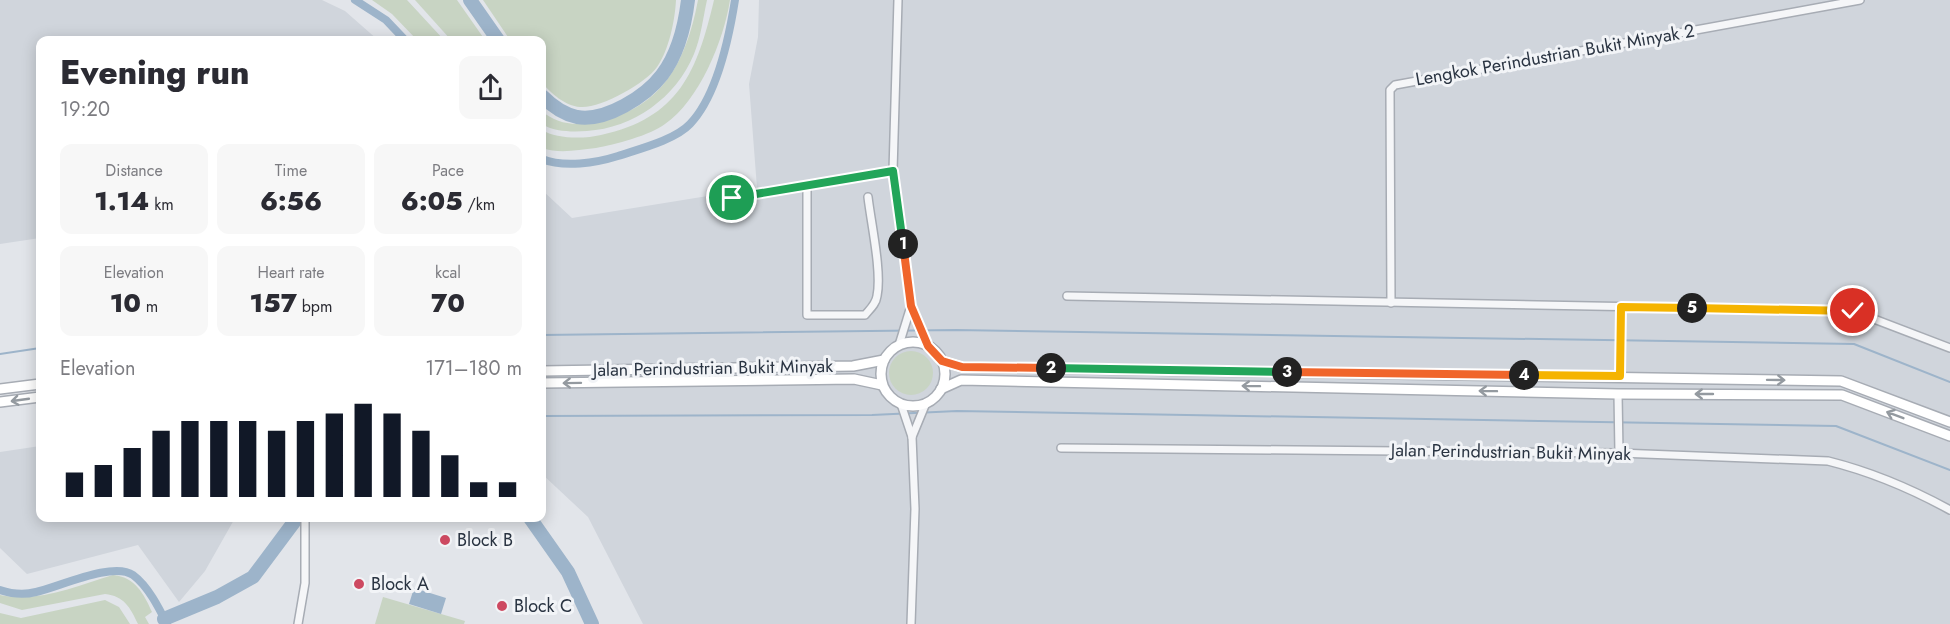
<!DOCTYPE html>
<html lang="en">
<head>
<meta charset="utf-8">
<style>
  body { margin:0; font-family:Jost,sans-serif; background:#f7f7f7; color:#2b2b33; height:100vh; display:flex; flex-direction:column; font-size:22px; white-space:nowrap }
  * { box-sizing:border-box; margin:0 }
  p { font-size:20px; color:#7c7c81 }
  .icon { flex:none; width:33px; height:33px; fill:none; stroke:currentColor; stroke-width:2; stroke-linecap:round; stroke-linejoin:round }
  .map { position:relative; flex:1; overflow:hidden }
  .details { position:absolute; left:36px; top:36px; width:510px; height:486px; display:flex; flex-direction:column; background:#fff; border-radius:12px; box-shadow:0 3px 15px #0003 }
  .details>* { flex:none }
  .pin { position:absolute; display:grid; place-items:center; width:51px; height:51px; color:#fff; margin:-26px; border:3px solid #fff; border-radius:50%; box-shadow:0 2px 6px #0007 }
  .km { position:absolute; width:30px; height:30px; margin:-15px; border-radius:50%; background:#222; color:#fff; font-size:16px; line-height:30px; text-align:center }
  .round { display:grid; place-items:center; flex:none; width:63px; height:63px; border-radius:12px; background:#f7f7f7 }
  .head { display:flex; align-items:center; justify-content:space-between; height:102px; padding:0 24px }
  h1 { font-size:33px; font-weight:800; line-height:45px }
  .stats { display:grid; grid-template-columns:repeat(3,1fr); gap:9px; height:102px; padding:6px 24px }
  .stats div { display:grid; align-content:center; border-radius:12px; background:#f7f7f7; text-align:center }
  .stats b { font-size:26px; font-weight:800 }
  .stats small { font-size:16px; font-weight:400 }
  .stats p { font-size:16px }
  .chart { height:168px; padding:12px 24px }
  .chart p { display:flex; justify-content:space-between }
  .chart svg { width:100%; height:108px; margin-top:6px; stroke:#111827; stroke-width:6 }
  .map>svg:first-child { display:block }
  .built { fill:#d0d5dc }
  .green { fill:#c8d4c3 }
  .water { fill:#9db4ca }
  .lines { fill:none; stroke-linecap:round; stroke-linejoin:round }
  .stream { stroke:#9db4ca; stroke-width:2 }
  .canal { stroke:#9db4ca; stroke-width:8 }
  .river { stroke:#9db4ca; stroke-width:14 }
  .minor-casing { stroke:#a7acb4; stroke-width:10 }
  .secondary-casing { stroke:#a7acb4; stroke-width:12 }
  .minor { stroke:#f5f6f8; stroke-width:7 }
  .secondary { stroke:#fff; stroke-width:9 }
  .oneway { stroke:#949aa0 }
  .split-1-casing { stroke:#fff; stroke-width:12 }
  .split-2-casing { stroke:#fff; stroke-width:12 }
  .split-3-casing { stroke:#fff; stroke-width:12 }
  .split-4-casing { stroke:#fff; stroke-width:12 }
  .split-5-casing { stroke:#fff; stroke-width:12 }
  .split-6-casing { stroke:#fff; stroke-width:12 }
  .split-1 { stroke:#22a559; stroke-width:8 }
  .split-2 { stroke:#f0652b; stroke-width:8 }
  .split-3 { stroke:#22a559; stroke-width:8 }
  .split-4 { stroke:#f0652b; stroke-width:8 }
  .split-5 { stroke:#f5b400; stroke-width:8 }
  .split-6 { stroke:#f5b400; stroke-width:8 }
  .poi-dot { fill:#cd4961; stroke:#f2f4f7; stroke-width:2 }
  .labels { text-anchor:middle; stroke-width:6; stroke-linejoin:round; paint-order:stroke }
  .street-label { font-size:18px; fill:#2a3442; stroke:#f2f4f7 }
  .poi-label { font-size:18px; fill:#2a3442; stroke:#f2f4f7; text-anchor:start }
</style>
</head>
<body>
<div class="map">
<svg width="1950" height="624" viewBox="0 0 1950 624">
  <rect width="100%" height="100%" fill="#e2e5ea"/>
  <!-- built -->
  <g class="built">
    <polygon points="0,0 322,0 345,11 378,40 40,40 40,238 0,244"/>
    <polygon points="759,0 1950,0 1950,624 643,624 588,517 542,474 542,190 572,218 757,188 749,84 758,37"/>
    <polygon points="40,446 40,518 235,518 205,571 179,602 138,545 27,574 0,548 0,452"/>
  </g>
  <!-- green -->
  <g class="green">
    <polygon points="372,0 407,0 444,40 417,40 392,14"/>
    <polygon points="415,0 457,0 485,40 451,40"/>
    <path d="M483 0H676C675 20 669 50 657 67 646 83 600 109 580 107 565 106 551 93 542 83V40H510Z"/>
    <path d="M698 0H707C703 18 701 37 694 54 676 98 633 128 587 131 573 132 554 132 542 124V111C556 124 575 126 593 122 661 111 686 63 698 0Z"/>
    <path d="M714 0H730C724 40 699 101 665 124 651 135 614 145 596 148 577 150 560 154 542 148V130C556 139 584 139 601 135 679 118 697 72 714 0Z"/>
    <circle cx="911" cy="373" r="22"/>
    <path d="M113 575C135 577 144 594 152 612L145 617 149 624H138C130 607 124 596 105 594L22 610 0 603V595C39 603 76 586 113 575Z"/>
    <polygon points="383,597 465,621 464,624 375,624"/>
    <polygon points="105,600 119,607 130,624 0,624 0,613 21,618"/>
  </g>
  <!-- water -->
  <polygon class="water" points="414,588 446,598 441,614 409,604"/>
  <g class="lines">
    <!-- stream -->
    <g class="stream">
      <polyline points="542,335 956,330 1854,344 1950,382"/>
      <polyline points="0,354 40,348"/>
      <polyline points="542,416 872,415 957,411 1836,426 1950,470"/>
    </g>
    <!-- canal -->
    <g class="canal">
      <polyline points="355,0 386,20 405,40"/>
      <path d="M542 159C564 168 596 163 618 156 639 149 675 140 690 124 717 96 729 38 735 0"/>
      <path d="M0 590C12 594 24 595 36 592 59 587 113 561 133 575 148 586 159 608 167 624"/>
    </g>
    <!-- river -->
    <g class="river">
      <polyline points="470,0 498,40"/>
      <path d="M542 96C552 106 563 114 577 117 606 122 646 96 662 75 678 54 685 25 688 0"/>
      <polyline points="530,518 568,572 592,624"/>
      <polyline points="164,619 217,597 253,577 297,518"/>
    </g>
    <defs>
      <g id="minor">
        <polyline points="898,0 893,171 911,306 928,346"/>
        <path d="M807 186V315H865C870 309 876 304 877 296 882 272 871 223 868 197"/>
        <polyline points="732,198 893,171"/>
        <polyline points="1067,296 1853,311 1950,348"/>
        <polyline points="1391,303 1390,90 1395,85 1860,0"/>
        <polyline points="899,345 911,306"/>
        <polyline points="1620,377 1621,307"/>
        <polyline points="1618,394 1619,453"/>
        <polyline points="901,404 912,437 915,509 911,624"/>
        <polyline points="912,437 926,403"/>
        <path d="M1061 448 1619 453 1828 461C1872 472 1910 488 1950 510"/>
        <polyline points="298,624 305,583 305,518"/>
      </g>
      <g id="secondary">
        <circle cx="913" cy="374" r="32"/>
        <polyline points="942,361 962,367 1841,381 1950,422"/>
        <polyline points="542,371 853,366 884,360"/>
        <polyline points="542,383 854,379 882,385"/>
        <polyline points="0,389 40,384"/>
        <polyline points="941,389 961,380 1618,394 1842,395 1950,436"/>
        <polyline points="0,402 40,397"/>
      </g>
    </defs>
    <!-- minor casing -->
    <use href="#minor" class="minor-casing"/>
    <!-- secondary casing -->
    <use href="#secondary" class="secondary-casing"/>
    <!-- minor -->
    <use href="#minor" class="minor"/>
    <!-- secondary -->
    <use href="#secondary" class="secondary"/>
  </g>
  <!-- one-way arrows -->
  <defs><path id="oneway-shaft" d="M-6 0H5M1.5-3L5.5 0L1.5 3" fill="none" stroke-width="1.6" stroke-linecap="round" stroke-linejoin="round" transform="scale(1.5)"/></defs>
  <g class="oneway">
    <use href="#oneway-shaft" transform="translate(1776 380) rotate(1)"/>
    <use href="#oneway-shaft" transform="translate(572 383) rotate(179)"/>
    <use href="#oneway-shaft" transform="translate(1251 386) rotate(-179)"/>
    <use href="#oneway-shaft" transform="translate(1488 391) rotate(-179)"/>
    <use href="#oneway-shaft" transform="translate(1704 394) rotate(-180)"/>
    <use href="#oneway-shaft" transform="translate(20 400) rotate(172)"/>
    <use href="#oneway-shaft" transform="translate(1895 415) rotate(-159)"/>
  </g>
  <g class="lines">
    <defs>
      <polyline id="split-1" points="732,198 893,171 903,244"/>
      <polyline id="split-2" points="903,244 911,306 928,346 942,361 962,367 1051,368"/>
      <polyline id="split-3" points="1051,368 1287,372"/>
      <polyline id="split-4" points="1287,372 1524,375"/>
      <polyline id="split-5" points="1524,375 1620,376 1621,307 1692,308"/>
      <polyline id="split-6" points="1692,308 1853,311"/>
    </defs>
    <!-- split-1 casing -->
    <use href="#split-1" class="split-1-casing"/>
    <!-- split-2 casing -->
    <use href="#split-2" class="split-2-casing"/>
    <!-- split-3 casing -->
    <use href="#split-3" class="split-3-casing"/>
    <!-- split-4 casing -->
    <use href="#split-4" class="split-4-casing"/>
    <!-- split-5 casing -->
    <use href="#split-5" class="split-5-casing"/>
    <!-- split-6 casing -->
    <use href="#split-6" class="split-6-casing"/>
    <!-- split-1 -->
    <use href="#split-1" class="split-1"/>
    <!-- split-2 -->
    <use href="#split-2" class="split-2"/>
    <!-- split-3 -->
    <use href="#split-3" class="split-3"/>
    <!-- split-4 -->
    <use href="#split-4" class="split-4"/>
    <!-- split-5 -->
    <use href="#split-5" class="split-5"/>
    <!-- split-6 -->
    <use href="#split-6" class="split-6"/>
  </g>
  <!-- markers -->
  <g class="poi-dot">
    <circle cx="445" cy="540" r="6"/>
    <circle cx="359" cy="584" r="6"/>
    <circle cx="502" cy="606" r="6"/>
  </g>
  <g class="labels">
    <!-- street labels -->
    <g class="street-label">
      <text transform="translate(1555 55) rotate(-10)" y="6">Lengkok Perindustrian Bukit Minyak 2</text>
      <text transform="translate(713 368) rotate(-1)" y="6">Jalan Perindustrian Bukit Minyak</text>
      <text transform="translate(1511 452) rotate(1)" y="6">Jalan Perindustrian Bukit Minyak</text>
    </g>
    <!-- poi labels -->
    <g class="poi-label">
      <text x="457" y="546">Block B</text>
      <text x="371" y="590">Block A</text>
      <text x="514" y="612">Block C</text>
    </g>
  </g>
</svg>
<div class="pin" style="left:732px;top:198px;background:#1e9e55"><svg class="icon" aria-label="arrive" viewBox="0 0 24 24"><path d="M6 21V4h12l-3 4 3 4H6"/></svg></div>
<div class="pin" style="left:1853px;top:311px;background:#d93025"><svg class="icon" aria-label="check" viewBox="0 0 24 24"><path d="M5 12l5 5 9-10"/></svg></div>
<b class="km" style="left:903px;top:244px">1</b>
<b class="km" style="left:1051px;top:368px">2</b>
<b class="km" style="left:1287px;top:372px">3</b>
<b class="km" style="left:1524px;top:375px">4</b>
<b class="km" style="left:1692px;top:308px">5</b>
<section class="details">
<div class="head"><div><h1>Evening run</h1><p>19:20</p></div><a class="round"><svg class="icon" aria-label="share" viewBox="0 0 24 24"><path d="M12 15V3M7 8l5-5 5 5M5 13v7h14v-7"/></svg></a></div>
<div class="stats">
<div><p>Distance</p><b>1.14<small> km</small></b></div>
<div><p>Time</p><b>6:56</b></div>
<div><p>Pace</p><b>6:05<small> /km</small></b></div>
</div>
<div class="stats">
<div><p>Elevation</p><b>10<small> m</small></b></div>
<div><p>Heart rate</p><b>157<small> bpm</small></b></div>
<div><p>kcal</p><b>70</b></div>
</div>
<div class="chart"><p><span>Elevation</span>171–180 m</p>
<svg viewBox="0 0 160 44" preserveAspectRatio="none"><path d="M5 44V34M15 44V31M25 44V24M35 44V17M45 44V13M55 44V13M65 44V13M75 44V17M85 44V13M95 44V10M105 44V6M115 44V10M125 44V17M135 44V27M145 44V38M155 44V38"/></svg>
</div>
</section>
</div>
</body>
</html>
